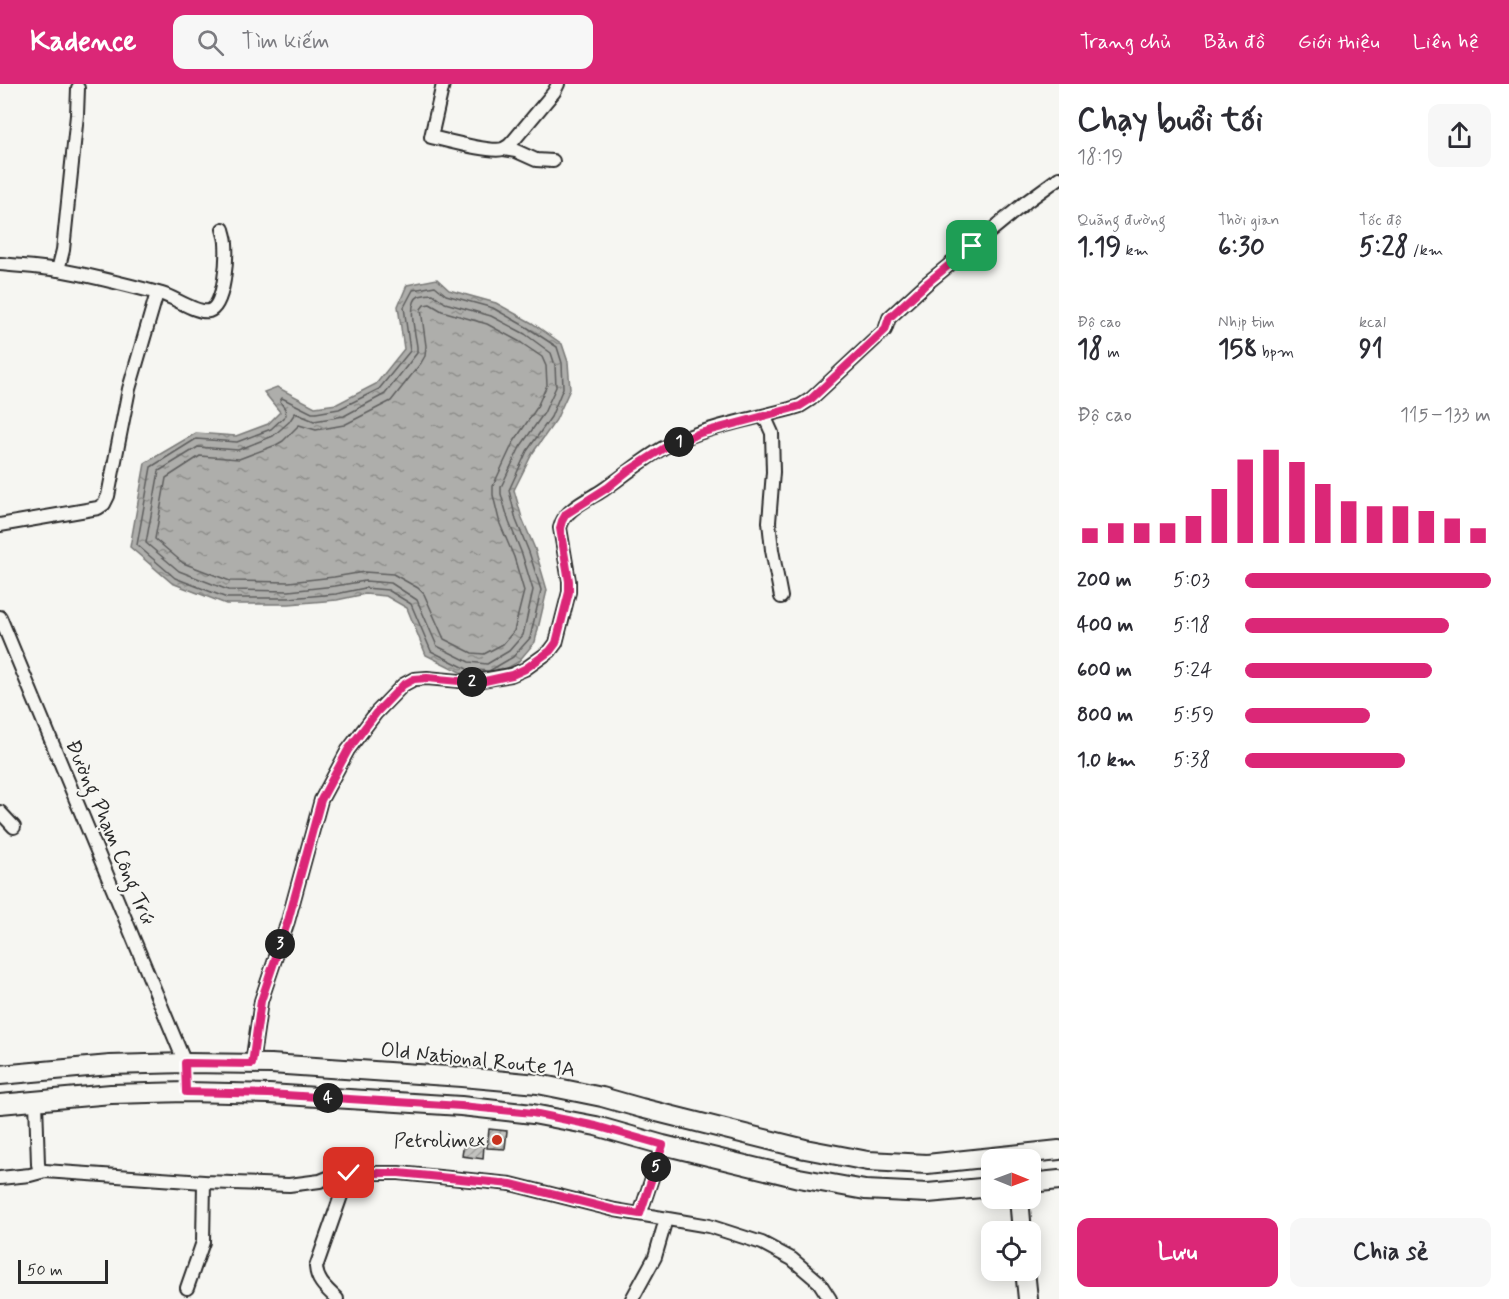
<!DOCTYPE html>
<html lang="vi">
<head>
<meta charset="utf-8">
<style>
  body { margin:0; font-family:Mynerve,sans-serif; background:#f7f7f7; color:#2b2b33; height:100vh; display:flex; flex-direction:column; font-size:22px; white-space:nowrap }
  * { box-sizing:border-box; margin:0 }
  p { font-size:20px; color:#7c7c81 }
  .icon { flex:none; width:33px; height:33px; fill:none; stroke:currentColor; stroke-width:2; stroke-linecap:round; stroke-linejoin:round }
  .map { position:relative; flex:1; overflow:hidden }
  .sheet { display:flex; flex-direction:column; background:#fff; width:450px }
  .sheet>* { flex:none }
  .needle { width:39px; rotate:91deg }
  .tools { position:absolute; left:981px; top:1065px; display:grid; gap:12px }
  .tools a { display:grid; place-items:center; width:60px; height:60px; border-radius:12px; background:#fff; box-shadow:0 3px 15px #0003; font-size:30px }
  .scale { position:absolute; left:18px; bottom:15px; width:90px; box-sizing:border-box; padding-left:6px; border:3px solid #2b2b2b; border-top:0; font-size:16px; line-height:21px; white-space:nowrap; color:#2b2b2b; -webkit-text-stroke:4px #f6f6f2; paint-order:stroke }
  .pin { position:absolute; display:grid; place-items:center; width:51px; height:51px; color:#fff; margin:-26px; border-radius:12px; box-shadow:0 3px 9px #0006 }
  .km { position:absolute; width:30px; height:30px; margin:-15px; border-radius:50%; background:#222; color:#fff; font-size:16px; line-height:30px; text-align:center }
  .round { display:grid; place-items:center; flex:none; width:63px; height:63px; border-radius:12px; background:#f7f7f7 }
  .head { display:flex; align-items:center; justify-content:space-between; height:102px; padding:0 18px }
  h1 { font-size:33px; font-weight:700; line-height:45px }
  .figures { display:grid; grid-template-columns:repeat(3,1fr); gap:9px; height:102px; padding:6px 18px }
  .figures div { display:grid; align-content:center }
  .figures b { font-size:26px; font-weight:700 }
  .figures small { font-size:16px; font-weight:400 }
  .figures p { font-size:16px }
  .chart { height:168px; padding:12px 18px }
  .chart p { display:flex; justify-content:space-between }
  .chart svg { width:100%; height:108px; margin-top:6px; stroke:#db2777; stroke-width:6 }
  .primary-button { display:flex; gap:12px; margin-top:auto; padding:12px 18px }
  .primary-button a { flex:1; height:69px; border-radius:12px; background:#db2777; color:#fff; font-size:24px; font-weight:700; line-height:69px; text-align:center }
  .primary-button a+a { background:#f7f7f7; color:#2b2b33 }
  ul { padding:0 18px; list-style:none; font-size:20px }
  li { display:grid; grid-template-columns:96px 72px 1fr; align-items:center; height:45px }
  li i { height:15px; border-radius:8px; background:#db2777 }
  header { display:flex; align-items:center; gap:36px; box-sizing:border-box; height:84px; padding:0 30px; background:#db2777; color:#fff }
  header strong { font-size:28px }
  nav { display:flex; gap:33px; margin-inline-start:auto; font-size:21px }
  .search { width:420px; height:54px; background:#f7f7f7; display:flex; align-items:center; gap:15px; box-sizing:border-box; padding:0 21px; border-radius:12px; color:#7c7c81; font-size:22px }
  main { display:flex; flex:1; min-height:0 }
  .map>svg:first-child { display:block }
  .water { fill:url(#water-ripples); stroke:#7a7a78; stroke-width:1.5 }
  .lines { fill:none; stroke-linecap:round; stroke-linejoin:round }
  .shore { stroke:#5f5f5e; stroke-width:1.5 }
  .building { fill:url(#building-hatch); stroke:#2b2b2b; stroke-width:1.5 }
  .minor-casing { stroke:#2b2b2b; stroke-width:16 }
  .primary-casing { stroke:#2b2b2b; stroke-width:22 }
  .minor { stroke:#f6f6f2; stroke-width:12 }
  .primary { stroke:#f6f6f2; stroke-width:18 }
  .route-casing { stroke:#fff; stroke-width:12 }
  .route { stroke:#db2777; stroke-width:8 }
  .poi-dot { fill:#c8321e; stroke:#f6f6f2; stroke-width:2 }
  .labels { text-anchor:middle; stroke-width:4.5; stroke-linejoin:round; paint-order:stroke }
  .street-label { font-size:21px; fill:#2b2b2b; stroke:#f6f6f2 }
  .poi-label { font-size:21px; fill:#2b2b2b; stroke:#f6f6f2; text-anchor:end }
</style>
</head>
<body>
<header>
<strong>Kadence</strong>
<div class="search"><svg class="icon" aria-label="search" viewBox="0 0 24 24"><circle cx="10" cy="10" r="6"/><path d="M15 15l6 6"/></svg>Tìm kiếm</div>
<nav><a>Trang chủ</a><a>Bản đồ</a><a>Giới thiệu</a><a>Liên hệ</a></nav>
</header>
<main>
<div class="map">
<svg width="1059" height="1215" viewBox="0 0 1059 1215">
  <defs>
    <pattern id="water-ripples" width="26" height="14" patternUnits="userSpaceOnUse" patternTransform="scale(1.5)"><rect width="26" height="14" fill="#aeaeab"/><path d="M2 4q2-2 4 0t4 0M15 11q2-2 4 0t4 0" fill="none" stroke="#8e8e8b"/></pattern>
    <pattern id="building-hatch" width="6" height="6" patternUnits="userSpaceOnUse" patternTransform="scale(1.5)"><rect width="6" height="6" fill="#c3c3c0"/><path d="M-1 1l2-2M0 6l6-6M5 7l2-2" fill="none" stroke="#9f9f9c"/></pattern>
  </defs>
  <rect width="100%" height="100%" fill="#f6f6f2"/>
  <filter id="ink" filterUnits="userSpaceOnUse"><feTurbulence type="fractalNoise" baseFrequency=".0167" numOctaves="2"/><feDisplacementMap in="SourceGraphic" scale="12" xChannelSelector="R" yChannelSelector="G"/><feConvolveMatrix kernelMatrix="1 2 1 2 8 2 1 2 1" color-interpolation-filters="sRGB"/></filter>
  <g filter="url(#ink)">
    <!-- water -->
    <polygon class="water" points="437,195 449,206 496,219 532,239 562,260 568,278 570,305 556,336 532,370 514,406 522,434 535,465 547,506 535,558 518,578 490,594 466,591 426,571 407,524 386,512 365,510 337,516 289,520 226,520 172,499 130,463 145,379 196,349 236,352 268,340 280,328 264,308 277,303 315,323 337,320 376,300 404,265 398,222 407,201"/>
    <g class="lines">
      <!-- shore -->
      <g class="shore">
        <path d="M433 210 445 219 491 232 525 250 551 269 555 281 556 303 544 329 520 363 501 403V410L509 438 522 470 533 506 523 551 509 567 487 580 469 578 437 562 417 516 391 499 365 497 335 502 289 507 228 506 179 487 146 459 159 387 198 363 238 366 273 352 289 338 295 329 314 337 344 332 385 310 417 269V263C416 251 406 219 419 212 423 211 429 210 433 210Z"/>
        <polygon points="430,220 442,227 487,240 520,258 542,273 546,282 547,301 536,325 513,359 493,402 493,411 500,440 514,473 524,507 514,547 503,560 484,570 472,569 444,555 424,510 418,504 393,490 364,488 334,493 289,498 230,497 183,479 155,455 166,394 200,372 239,375 276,361 283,357 299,341 316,346 344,341 391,317 421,279 425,272 426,262 421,225 424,221"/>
        <polyline points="488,587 467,585 431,567 411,520 388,506 365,504 336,510 289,514 227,514 175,494 137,461 151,383 196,355 237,358 271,345 286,331 285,325 280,317 282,314 312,329 316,329 339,325 379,305 410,267 404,223 413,206 435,202 446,211 493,224 528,244 557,263 562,279 563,304 551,333 527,367 509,406 516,436 529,468 541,506 530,554 513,573 489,587"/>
      </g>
    </g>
    <!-- building -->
    <g class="building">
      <polygon points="489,1045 507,1047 505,1065 487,1064"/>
      <polygon points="464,1059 484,1061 483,1075 462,1072"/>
    </g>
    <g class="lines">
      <defs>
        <g id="minor">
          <path d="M443 0 431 53C445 56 491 69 503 65 508 63 511 60 514 56L554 8 558 0"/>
          <polyline points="504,65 516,67 536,76 553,77"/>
          <path d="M0 180C20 182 40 183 59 186 94 192 128 201 162 210 174 213 197 230 209 227 225 222 227 173 226 159 226 154 224 150 223 145"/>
          <polyline points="58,186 63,166 77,31 78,4"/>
          <polyline points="762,333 767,338 772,349 773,388 769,438 772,466 781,513"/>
          <polyline points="0,441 98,424 104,420 108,412 129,305 157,209"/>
          <polyline points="0,533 185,979"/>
          <polyline points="0,728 14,743"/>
          <path d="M252 980 261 917 288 837 321 716 348 666 376 629 403 601 414 595 427 594 470 598 511 591 525 585 550 567 556 559 569 508V497L560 444C564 425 588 416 603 406 624 392 642 376 663 364 701 344 749 336 790 325L800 322 811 315 885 246 889 234 926 200 1026 118 1059 94"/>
          <polyline points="36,1017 38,1080 40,1088"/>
          <polyline points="0,1094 30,1091 45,1087 204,1098 289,1101 320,1097 340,1089 399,1089 511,1100 615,1126 709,1142 762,1159 792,1175 819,1198 830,1215"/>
          <polyline points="640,1130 663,1061"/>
          <polyline points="187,1204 203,1158 204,1098"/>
          <path d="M337 1215C327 1205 317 1198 316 1183L349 1089"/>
          <polyline points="632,1215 655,1173 666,1135"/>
        </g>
        <g id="primary">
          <polyline points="0,991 110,981 185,979 271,980 462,993 538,1000 602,1013 641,1024 805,1065 868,1077 927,1080 1059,1066"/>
          <polyline points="0,1020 111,1010 186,1008 269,1010 461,1022 533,1030 596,1042 663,1061 799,1094 865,1106 928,1109 992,1103"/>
          <polyline points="1030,1099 1059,1096"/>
          <polyline points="1019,1114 1022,1148"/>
          <polyline points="1025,1186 1028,1215"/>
        </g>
      </defs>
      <!-- minor casing -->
      <use href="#minor" class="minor-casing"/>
      <!-- primary casing -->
      <use href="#primary" class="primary-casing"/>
      <!-- minor -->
      <use href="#minor" class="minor"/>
      <!-- primary -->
      <use href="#primary" class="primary"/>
    </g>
  </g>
  <g class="lines" filter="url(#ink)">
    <defs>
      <polyline id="route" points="349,1089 399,1089 511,1100 615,1126 640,1130 663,1061 596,1042 533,1029 461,1022 269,1010 186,1008 185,979 252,980 261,917 288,837 321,716 348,666 376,629 403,601 414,595 427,594 470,598 485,597 512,591 525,585 550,567 556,559 569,508 569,497 560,444 562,437 566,430 607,404 628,387 664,364 700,349 790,325 800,322 811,315 885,246 889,234 926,200 972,162"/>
    </defs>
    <!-- route casing -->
    <use href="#route" class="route-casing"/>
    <!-- route -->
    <use href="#route" class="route"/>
  </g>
  <!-- markers -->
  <circle class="poi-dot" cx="497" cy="1056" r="6"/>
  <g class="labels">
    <!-- street labels -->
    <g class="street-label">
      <text transform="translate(111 748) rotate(67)" y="7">Đường Phạm Công Trứ</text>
      <text transform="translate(478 975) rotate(6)" y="7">Old National Route 1A</text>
    </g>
    <!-- poi labels -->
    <g class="poi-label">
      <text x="485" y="1063">Petrolimex</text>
    </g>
  </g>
</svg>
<div class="tools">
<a><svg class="needle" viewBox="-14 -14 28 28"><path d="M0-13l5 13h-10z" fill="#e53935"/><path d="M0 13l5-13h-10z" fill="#7c7c81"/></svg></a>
<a><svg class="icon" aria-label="locate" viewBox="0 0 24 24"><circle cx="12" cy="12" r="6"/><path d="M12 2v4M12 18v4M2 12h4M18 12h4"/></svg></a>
</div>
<div class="scale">50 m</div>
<div class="pin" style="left:972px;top:162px;background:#1e9e55"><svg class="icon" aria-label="arrive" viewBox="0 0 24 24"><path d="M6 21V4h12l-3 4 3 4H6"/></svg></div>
<div class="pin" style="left:349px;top:1089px;background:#d93025"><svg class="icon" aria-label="check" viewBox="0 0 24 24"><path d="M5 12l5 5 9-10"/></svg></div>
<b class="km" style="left:679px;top:358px">1</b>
<b class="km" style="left:472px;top:598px">2</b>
<b class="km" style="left:280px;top:860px">3</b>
<b class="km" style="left:328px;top:1014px">4</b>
<b class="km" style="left:656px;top:1083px">5</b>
</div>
<section class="sheet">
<div class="head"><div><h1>Chạy buổi tối</h1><p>18:19</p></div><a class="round"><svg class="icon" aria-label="share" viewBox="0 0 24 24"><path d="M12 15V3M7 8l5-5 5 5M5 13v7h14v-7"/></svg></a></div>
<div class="figures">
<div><p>Quãng đường</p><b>1.19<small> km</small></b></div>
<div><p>Thời gian</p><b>6:30</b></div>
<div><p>Tốc độ</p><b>5:28<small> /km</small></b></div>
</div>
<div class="figures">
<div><p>Độ cao</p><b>18<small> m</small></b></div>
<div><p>Nhịp tim</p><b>158<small> bpm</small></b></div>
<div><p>kcal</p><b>91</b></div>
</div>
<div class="chart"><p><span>Độ cao</span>115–133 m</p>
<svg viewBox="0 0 160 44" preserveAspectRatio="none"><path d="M5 44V38M15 44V36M25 44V36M35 44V36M45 44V33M55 44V22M65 44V10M75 44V6M85 44V11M95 44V20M105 44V27M115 44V29M125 44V29M135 44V31M145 44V34M155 44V38"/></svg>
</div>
<ul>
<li><b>200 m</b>5:03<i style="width:100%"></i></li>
<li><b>400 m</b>5:18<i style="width:83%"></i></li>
<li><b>600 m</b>5:24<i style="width:76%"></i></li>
<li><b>800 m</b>5:59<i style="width:51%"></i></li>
<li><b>1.0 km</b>5:38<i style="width:65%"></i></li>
</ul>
<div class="primary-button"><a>Lưu</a><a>Chia sẻ</a></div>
</section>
</main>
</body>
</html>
